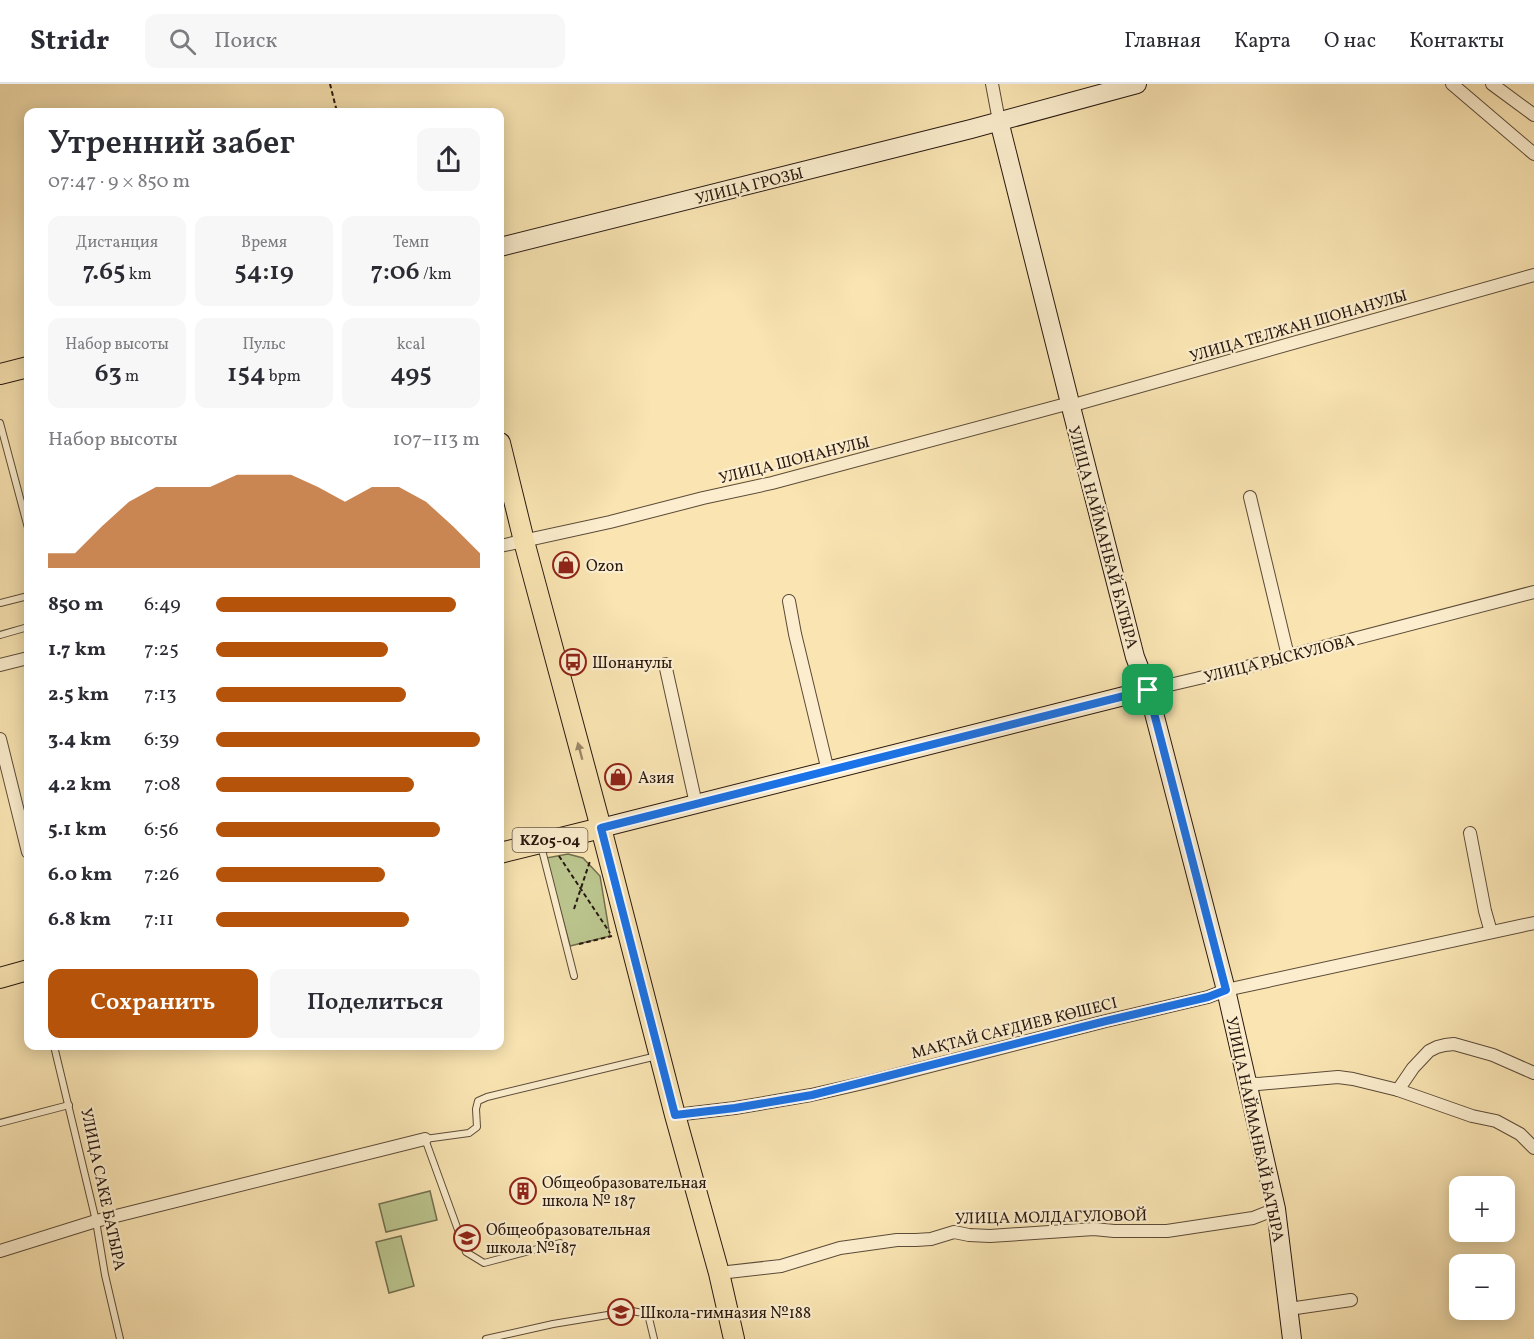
<!DOCTYPE html>
<html lang="ru">
<head>
<meta charset="utf-8">
<style>
  body { margin:0; font-family:Vollkorn,serif; background:#f7f7f7; color:#2b2b33; height:100vh; display:flex; flex-direction:column; font-size:22px; white-space:nowrap }
  * { box-sizing:border-box; margin:0 }
  p { font-size:20px; color:#7c7c81 }
  .icon { flex:none; width:33px; height:33px; fill:none; stroke:currentColor; stroke-width:2; stroke-linecap:round; stroke-linejoin:round }
  .map { position:relative; flex:1; overflow:hidden }
  .panel { position:absolute; left:24px; top:24px; width:480px; height:942px; display:flex; flex-direction:column; background:#fff; border-radius:12px; box-shadow:0 3px 15px #0003 }
  .panel>* { flex:none }
  .controls { position:absolute; left:1449px; top:1092px; display:grid; gap:12px }
  .controls a { display:grid; place-items:center; width:66px; height:66px; border-radius:12px; background:#fff; box-shadow:0 3px 15px #0003; font-size:30px }
  .pin { position:absolute; display:grid; place-items:center; width:51px; height:51px; color:#fff; margin:-26px; border-radius:12px; box-shadow:0 3px 9px #0006 }
  .round { display:grid; place-items:center; flex:none; width:63px; height:63px; border-radius:12px; background:#f7f7f7 }
  .head { display:flex; align-items:center; justify-content:space-between; height:102px; padding:0 24px }
  h1 { font-size:33px; font-weight:600; line-height:45px }
  .stats { display:grid; grid-template-columns:repeat(3,1fr); gap:9px; height:102px; padding:6px 24px }
  .stats div { display:grid; align-content:center; border-radius:12px; background:#f7f7f7; text-align:center }
  .stats b { font-size:26px; font-weight:600 }
  .stats small { font-size:16px; font-weight:400 }
  .stats p { font-size:16px }
  .chart { height:168px; padding:12px 24px }
  .chart p { display:flex; justify-content:space-between }
  .chart svg { width:100%; height:108px; margin-top:6px; fill:#b45309; opacity:.7 }
  .primary-button { display:flex; gap:12px; margin-top:auto; padding:12px 24px }
  .primary-button a { flex:1; height:69px; border-radius:12px; background:#b45309; color:#fff; font-size:24px; font-weight:600; line-height:69px; text-align:center }
  .primary-button a+a { background:#f7f7f7; color:#2b2b33 }
  ul { padding:0 24px; list-style:none; font-size:20px }
  li { display:grid; grid-template-columns:96px 72px 1fr; align-items:center; height:45px }
  li i { height:15px; border-radius:8px; background:#b45309 }
  header { display:flex; align-items:center; gap:36px; box-sizing:border-box; height:84px; padding:0 30px; background:#fff; border-bottom:2px solid #e1e1e2 }
  header strong { font-size:28px }
  nav { display:flex; gap:33px; margin-inline-start:auto; font-size:21px }
  .search { width:420px; height:54px; background:#f7f7f7; display:flex; align-items:center; gap:15px; box-sizing:border-box; padding:0 21px; border-radius:12px; color:#7c7c81; font-size:22px }
  .map>svg:first-child { display:block }
  .green { fill:#bbc58e; stroke:#726e4f; stroke-width:1.5 }
  .lines { fill:none; stroke-linecap:round; stroke-linejoin:round }
  .lane-casing { stroke:#5c4b38; stroke-width:8 }
  .street-casing { stroke:#5c4b38; stroke-width:14 }
  .secondary-casing { stroke:#281810; stroke-width:20 }
  .primary-casing { stroke:#281810; stroke-width:22 }
  .path { stroke:#281810; stroke-width:2; stroke-dasharray:4.5 3; stroke-linecap:butt }
  .lane { stroke:#fbedcd; stroke-width:6 }
  .street { stroke:#fbedcd; stroke-width:12 }
  .secondary { stroke:#fbedcd; stroke-width:18 }
  .primary { stroke:#f9e4b2; stroke-width:20 }
  .oneway { fill:#9b8869 }
  .route-casing { stroke:#fff; stroke-width:12 }
  .route { stroke:#1a73e8; stroke-width:8 }
  .labels { text-anchor:middle; stroke-width:4.5; stroke-linejoin:round; paint-order:stroke }
  .shield { fill:#fbedcd; stroke:#675849; stroke-width:1.5 }
  .shield-label { font-size:15px; font-weight:bold; fill:#281810 }
  .street-label { font-size:16px; fill:#281810; stroke:#fbedcd }
  .poi-label { font-size:16px; fill:#281810; stroke:#fbedcd; text-anchor:start }
</style>
</head>
<body>
<header>
<strong>Stridr</strong>
<div class="search"><svg class="icon" aria-label="search" viewBox="0 0 24 24"><circle cx="10" cy="10" r="6"/><path d="M15 15l6 6"/></svg>Поиск</div>
<nav><a>Главная</a><a>Карта</a><a>О нас</a><a>Контакты</a></nav>
</header>
<div class="map">
<svg width="1534" height="1255" viewBox="0 0 1534 1255">
  <rect width="100%" height="100%" fill="#f9e4b2"/>
  <filter id="stains"><feTurbulence type="fractalNoise" baseFrequency=".00333" numOctaves="4"/><feColorMatrix values="0 0 0 0 .2 0 0 0 0 .09 0 0 0 0 .02 0 0 0 .5 -.17"/></filter>
  <radialGradient id="worn" r=".72"><stop offset=".6" stop-color="#630" stop-opacity="0"/><stop offset="1" stop-color="#630" stop-opacity=".3"/></radialGradient>
  <!-- green -->
  <g class="green">
    <polygon points="568,770 583,774 600,792 610,852 570,862 546,774"/>
    <polygon points="430,1107 437,1136 386,1148 379,1120"/>
    <polygon points="401,1152 414,1202 389,1209 376,1158"/>
  </g>
  <g class="lines">
    <defs>
      <g id="lane">
        <polyline points="0,339 28,444"/>
        <polyline points="0,519 28,512"/>
        <polyline points="0,551 28,543"/>
        <polyline points="541,762 574,892"/>
        <polyline points="54,962 96,1137 105,1191 120,1255"/>
        <polyline points="0,1039 69,1021"/>
        <polyline points="560,1159 484,1179 466,1168 425,1055 469,1049 477,1043 476,1025 478,1017 487,1013 657,972"/>
        <polyline points="486,1255 553,1240 632,1227 648,1230 654,1255"/>
      </g>
      <g id="street">
        <polyline points="992,0 999,37"/>
        <polyline points="1452,0 1534,70"/>
        <polyline points="1492,0 1534,31"/>
        <polyline points="1070,322 1534,191"/>
        <polyline points="1250,413 1288,572"/>
        <polyline points="500,462 610,438 703,414 772,399 1070,319"/>
        <polyline points="789,517 795,550 828,687"/>
        <polyline points="665,580 696,720"/>
        <polyline points="0,581 28,574"/>
        <polyline points="1148,606 1242,584 1534,508"/>
        <polyline points="0,655 28,768"/>
        <polyline points="1470,749 1485,827 1491,848"/>
        <polyline points="1248,999 1258,1000 1338,993 1353,995 1398,1006 1413,984 1429,967 1437,963 1445,961 1454,960 1493,971 1534,989"/>
        <polyline points="1398,1006 1472,1032 1496,1037 1520,1050 1534,1064"/>
        <polyline points="675,1031 735,1024 811,1011 872,997 1106,937 1208,913 1226,906 1534,839"/>
        <polyline points="0,1167 96,1137 425,1055"/>
        <polyline points="719,1189 781,1182 840,1164 897,1156 916,1156 931,1155 954,1148 969,1151 990,1152 1094,1145 1114,1147 1167,1147 1253,1134 1276,1125"/>
        <polyline points="1289,1225 1351,1216"/>
      </g>
      <g id="secondary">
        <polyline points="999,37 1070,319 1135,573 1148,606 1226,906 1276,1125 1292,1255"/>
        <polyline points="500,163 971,45 1137,0"/>
        <polyline points="601,744 1148,606"/>
      </g>
      <g id="primary">
        <polyline points="0,290 28,283"/>
        <polyline points="500,359 525,461 601,744 675,1031 719,1189 734,1255"/>
        <polyline points="500,769 601,744"/>
        <polyline points="0,894 28,886"/>
      </g>
    </defs>
    <!-- lane casing -->
    <use href="#lane" class="lane-casing"/>
    <!-- street casing -->
    <use href="#street" class="street-casing"/>
    <!-- secondary casing -->
    <use href="#secondary" class="secondary-casing"/>
    <!-- primary casing -->
    <use href="#primary" class="primary-casing"/>
    <!-- path -->
    <g class="path">
      <polyline points="330,0 337,28"/>
      <polyline points="559,772 610,849"/>
      <polyline points="574,825 590,777"/>
      <polyline points="579,860 612,852"/>
    </g>
    <!-- lane -->
    <use href="#lane" class="lane"/>
    <!-- street -->
    <use href="#street" class="street"/>
    <!-- secondary -->
    <use href="#secondary" class="secondary"/>
    <!-- primary -->
    <use href="#primary" class="primary"/>
  </g>
  <!-- one-way arrows -->
  <defs><path id="oneway-solid" d="M-6-.8H1V-3.2L6.5 0L1 3.2V.8H-6Z" transform="scale(1.5)"/></defs>
  <use class="oneway" href="#oneway-solid" transform="translate(580 667) rotate(-105)"/>
  <g class="lines">
    <defs>
      <polygon id="route" points="1148,606 1226,906 1208,913 1106,937 812,1011 735,1024 675,1031 601,744"/>
    </defs>
    <!-- route casing -->
    <use href="#route" class="route-casing"/>
    <!-- route -->
    <use href="#route" class="route"/>
  </g>
  <!-- icons -->
  <defs>
    <symbol id="shop-ring" viewBox="-11 -11 22 22"><circle r="9.5" fill="#fbedcd" stroke="#8f2418" stroke-width="1.5"/><path d="M-5-2.5h2.3a2.7 3.5 0 0 1 5.4 0H5L5.5 6h-11ZM-1.5-2.5h3a1.5 2.3 0 0 0-3 0Z" fill="#8f2418"/></symbol>
    <symbol id="bus-ring" viewBox="-11 -11 22 22"><circle r="9.5" fill="#fbedcd" stroke="#8f2418" stroke-width="1.5"/><path d="M-5-6H5V4H4V6H2V4H-2V6H-4V4H-5ZM-3.5-4V0h7V-4ZM-3.5 1.2v1.5H-2V1.2ZM2 1.2v1.5H3.5V1.2Z" fill="#8f2418"/></symbol>
    <symbol id="building-ring" viewBox="-11 -11 22 22"><circle r="9.5" fill="#fbedcd" stroke="#8f2418" stroke-width="1.5"/><path d="M-4-6H4V6H1V3H-1V6H-4ZM-2.5-4.3h1.7v1.8h-1.7ZM.8-4.3h1.7v1.8H.8ZM-2.5-1h1.7V.8h-1.7ZM.8-1h1.7V.8H.8Z" fill="#8f2418"/></symbol>
    <symbol id="school-ring" viewBox="-11 -11 22 22"><circle r="9.5" fill="#fbedcd" stroke="#8f2418" stroke-width="1.5"/><path d="M0-5L7-2L0 1L-7-2ZM-4 1L0 2.5L4 1V4Q0 6-4 4Z" fill="#8f2418"/></symbol>
  </defs>
  <g fill-rule="evenodd">
    <use href="#shop-ring" x="551" y="466" width="30" height="30"/>
    <use href="#bus-ring" x="558" y="563" width="30" height="30"/>
    <use href="#shop-ring" x="603" y="678" width="30" height="30"/>
    <use href="#building-ring" x="508" y="1092" width="30" height="30"/>
    <use href="#school-ring" x="452" y="1139" width="30" height="30"/>
    <use href="#school-ring" x="606" y="1213" width="30" height="30"/>
  </g>
  <g class="labels">
    <!-- shield labels -->
    <rect class="shield" x="512.5" y="744" width="75" height="24" rx="4.5"/>
    <g class="shield-label">
      <text x="550" y="761">KZ05-04</text>
    </g>
    <!-- street labels -->
    <g class="street-label">
      <text transform="translate(749 101) rotate(-14)" y="6">УЛИЦА ГРОЗЫ</text>
      <text transform="translate(1298 241) rotate(-16)" y="6">УЛИЦА ТЕЛЖАН ШОНАНУЛЫ</text>
      <text transform="translate(794 375) rotate(-14)" y="6">УЛИЦА ШОНАНУЛЫ</text>
      <text transform="translate(1104 453) rotate(75)" y="6">УЛИЦА НАЙМАНБАЙ БАТЫРА</text>
      <text transform="translate(1279 574) rotate(-14)" y="6">УЛИЦА РЫСКУЛОВА</text>
      <text transform="translate(1014 943) rotate(-14)" y="6">МАҚТАЙ САҒДИЕВ КӨШЕСІ</text>
      <text transform="translate(1256 1045) rotate(78)" y="6">УЛИЦА НАЙМАНБАЙ БАТЫРА</text>
      <text transform="translate(104 1105) rotate(78)" y="6">УЛИЦА САКЕ БАТЫРА</text>
      <text transform="translate(1051 1132) rotate(-1)" y="6">УЛИЦА МОЛДАГУЛОВОЙ</text>
    </g>
    <!-- poi labels -->
    <g class="poi-label">
      <text x="586" y="487">Ozon</text>
      <text x="592" y="584">Шонанулы</text>
      <text x="638" y="699">Азия</text>
      <text x="542" y="1104">Общеобразовательная<tspan x="542" dy="18">школа № 187</tspan></text>
      <text x="486" y="1151">Общеобразовательная<tspan x="486" dy="18">школа №187</tspan></text>
      <text x="640" y="1234">Школа-гимназия №188</text>
    </g>
  </g>
  <rect width="100%" height="100%" filter="url(#stains)"/>
  <rect width="100%" height="100%" fill="url(#worn)"/>
</svg>
<div class="controls">
<a>+</a>
<a>−</a>
</div>
<div class="pin" style="left:1148px;top:606px;background:#1e9e55"><svg class="icon" aria-label="arrive" viewBox="0 0 24 24"><path d="M6 21V4h12l-3 4 3 4H6"/></svg></div>
<section class="panel">
<div class="head"><div><h1>Утренний забег</h1><p>07:47 · 9 × 850 m</p></div><a class="round"><svg class="icon" aria-label="share" viewBox="0 0 24 24"><path d="M12 15V3M7 8l5-5 5 5M5 13v7h14v-7"/></svg></a></div>
<div class="stats">
<div><p>Дистанция</p><b>7.65<small> km</small></b></div>
<div><p>Время</p><b>54:19</b></div>
<div><p>Темп</p><b>7:06<small> /km</small></b></div>
</div>
<div class="stats">
<div><p>Набор высоты</p><b>63<small> m</small></b></div>
<div><p>Пульс</p><b>154<small> bpm</small></b></div>
<div><p>kcal</p><b>495</b></div>
</div>
<div class="chart"><p><span>Набор высоты</span>107–113 m</p>
<svg viewBox="0 0 160 44" preserveAspectRatio="none"><path d="M0 44V38L10 38L20 27L30 17L40 11L50 11L60 11L70 6L80 6L90 6L100 11L110 17L120 11L130 11L140 17L150 27L160 38V44z"/></svg>
</div>
<ul>
<li><b>850 m</b>6:49<i style="width:91%"></i></li>
<li><b>1.7 km</b>7:25<i style="width:65%"></i></li>
<li><b>2.5 km</b>7:13<i style="width:72%"></i></li>
<li><b>3.4 km</b>6:39<i style="width:100%"></i></li>
<li><b>4.2 km</b>7:08<i style="width:75%"></i></li>
<li><b>5.1 km</b>6:56<i style="width:85%"></i></li>
<li><b>6.0 km</b>7:26<i style="width:64%"></i></li>
<li><b>6.8 km</b>7:11<i style="width:73%"></i></li>
</ul>
<div class="primary-button"><a>Сохранить</a><a>Поделиться</a></div>
</section>
</div>
</body>
</html>
